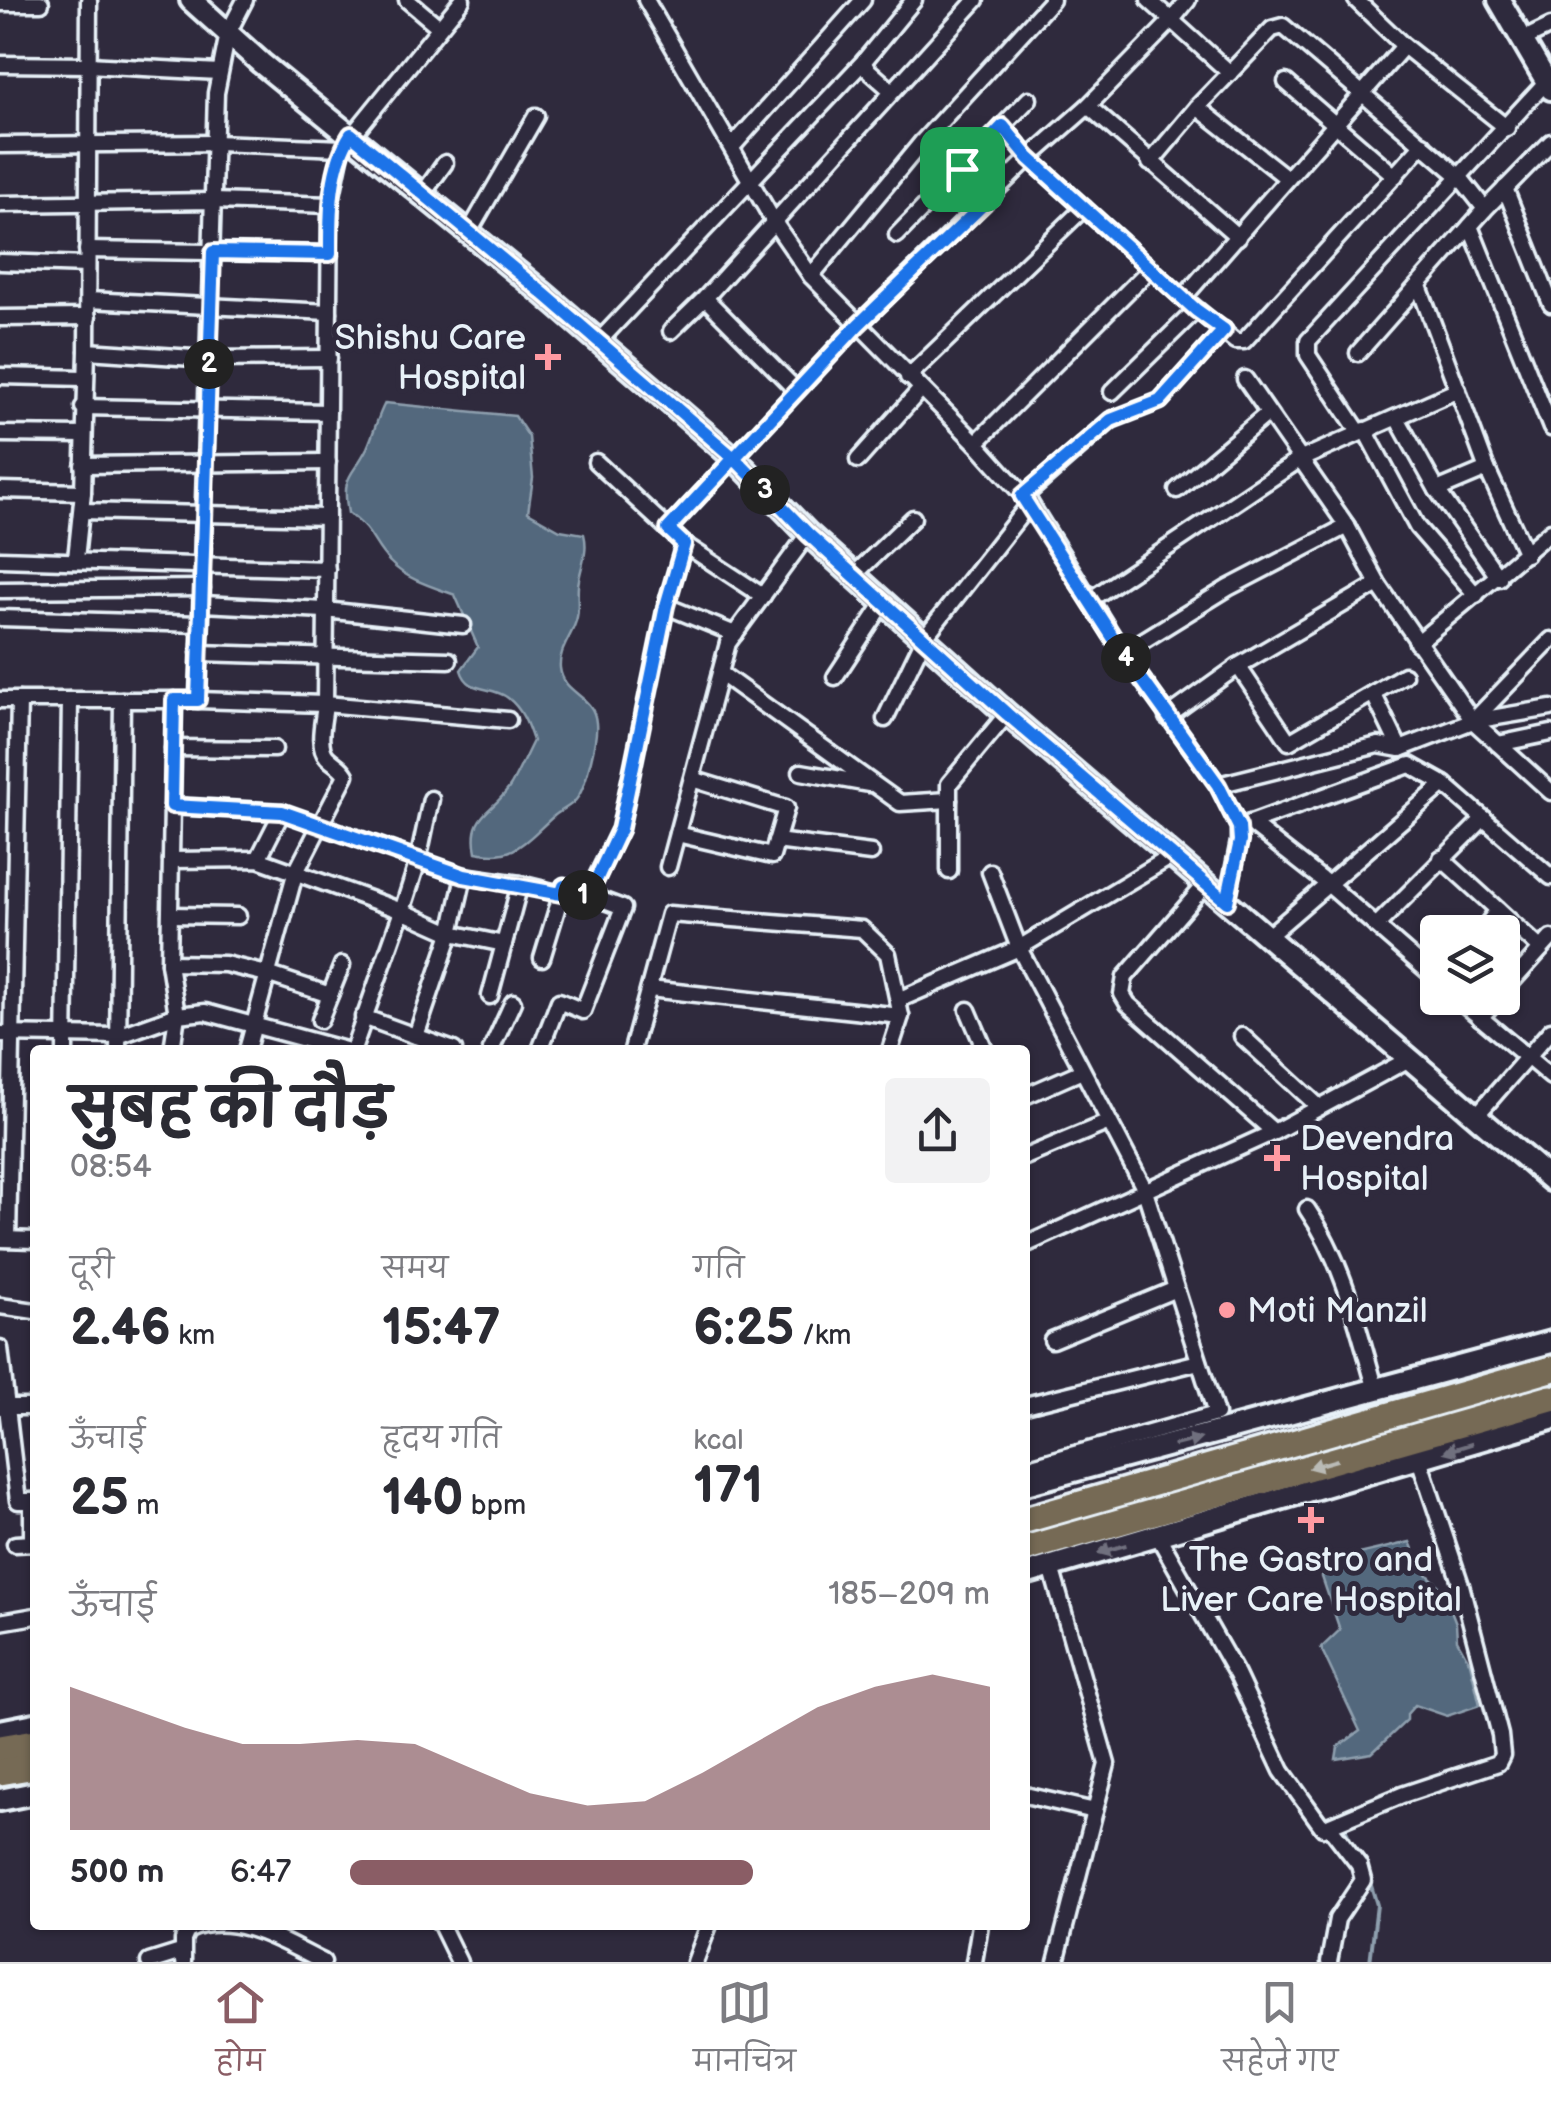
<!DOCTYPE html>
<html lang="hi">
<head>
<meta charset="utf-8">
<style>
  body { margin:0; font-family:"Balsamiq Sans","Playpen Sans Deva",sans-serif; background:#f2f2f3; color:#2b2b33; height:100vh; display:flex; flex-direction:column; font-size:38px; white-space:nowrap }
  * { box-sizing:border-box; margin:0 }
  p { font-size:32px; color:#7c7c81 }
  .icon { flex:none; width:55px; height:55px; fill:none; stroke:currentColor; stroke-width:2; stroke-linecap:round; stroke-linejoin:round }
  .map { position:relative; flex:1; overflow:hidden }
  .side { position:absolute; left:30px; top:1045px; width:1000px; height:885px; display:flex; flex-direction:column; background:#fff; border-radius:10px; box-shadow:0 2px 8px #0004 }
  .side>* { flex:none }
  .fabs { position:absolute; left:1420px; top:915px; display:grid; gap:20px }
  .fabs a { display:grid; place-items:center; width:100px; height:100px; border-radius:10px; background:#fff; box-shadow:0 2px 8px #0004; font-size:50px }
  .pin { position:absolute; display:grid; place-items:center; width:85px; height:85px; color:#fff; margin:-42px; border-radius:20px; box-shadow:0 5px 15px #0006 }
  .km { position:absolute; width:50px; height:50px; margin:-25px; border-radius:50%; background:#222; color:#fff; font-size:28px; line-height:50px; text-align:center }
  .round { display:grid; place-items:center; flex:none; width:105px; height:105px; border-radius:10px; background:#f2f2f3 }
  .headline { display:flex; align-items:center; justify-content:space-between; height:170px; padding:0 40px }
  h1 { font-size:55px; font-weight:700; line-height:75px }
  .figures { display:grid; grid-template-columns:repeat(3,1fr); gap:15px; height:170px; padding:10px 40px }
  .figures div { display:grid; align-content:center }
  .figures b { font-size:50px; font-weight:700 }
  .figures small { font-size:28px; font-weight:400 }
  .figures p { font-size:28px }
  .chart { height:280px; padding:20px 40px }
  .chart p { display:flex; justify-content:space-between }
  .chart svg { width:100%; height:180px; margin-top:10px; fill:#8a5d65; opacity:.7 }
  ul { padding:0 40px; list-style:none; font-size:32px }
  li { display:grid; grid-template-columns:160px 120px 1fr; align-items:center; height:75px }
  li i { height:25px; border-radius:12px; background:#8a5d65 }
  .tabs { display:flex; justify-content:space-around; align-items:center; height:140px; border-top:2px solid #e1e1e2; background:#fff; font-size:28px; color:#7c7c81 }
  .tabs a { display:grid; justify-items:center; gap:5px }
  .tabs .current { color:#8a5d65 }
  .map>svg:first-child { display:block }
  .water { fill:#52687d; stroke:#8e9fae; stroke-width:2.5 }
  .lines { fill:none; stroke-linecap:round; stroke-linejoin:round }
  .stream { stroke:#8e9fae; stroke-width:4 }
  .street-casing { stroke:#e8f1f8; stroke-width:21 }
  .secondary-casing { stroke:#e8f1f8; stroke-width:28 }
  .highway-casing { stroke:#e8f1f8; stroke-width:32 }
  .street { stroke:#2f2a3d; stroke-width:14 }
  .secondary { stroke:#2f2a3d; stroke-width:20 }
  .highway { stroke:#766a54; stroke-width:25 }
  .oneway { fill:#70707e }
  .oneway2 { fill:#babbb6 }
  .route-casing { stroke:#fff; stroke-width:20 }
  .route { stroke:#1a73e8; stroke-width:12 }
  .poi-dot { fill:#ff9aa2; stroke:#2f2a3d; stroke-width:4 }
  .labels { text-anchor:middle; stroke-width:10; stroke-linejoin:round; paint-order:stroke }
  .poi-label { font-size:35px; fill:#e8f1f8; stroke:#2f2a3d; text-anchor:start }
</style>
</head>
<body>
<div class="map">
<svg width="1551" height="1962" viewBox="0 0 1551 1962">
  <rect width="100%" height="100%" fill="#2f2a3d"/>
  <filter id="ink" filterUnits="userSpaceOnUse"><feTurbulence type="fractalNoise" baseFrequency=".01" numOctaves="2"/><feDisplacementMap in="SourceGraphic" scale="20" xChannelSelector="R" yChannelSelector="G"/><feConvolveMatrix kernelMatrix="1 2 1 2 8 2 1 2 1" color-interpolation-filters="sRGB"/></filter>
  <g filter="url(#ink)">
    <!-- water -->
    <g class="water">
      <path d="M385 403 515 416 529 437 533 478 528 512 560 530 584 534C589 553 580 567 578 586 577 596 579 608 577 617 574 634 558 649 560 668 563 695 594 694 596 723 598 738 586 785 578 797 573 806 562 809 554 816 527 839 516 861 476 852 468 813 494 813 511 785 519 771 526 755 533 741 528 725 522 709 508 698 491 685 468 694 461 670L478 647 455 595C433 587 407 580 390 562 372 544 374 531 348 513 341 474 352 478 367 448 374 433 377 418 385 403Z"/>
      <polygon points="1410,1542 1422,1569 1443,1590 1456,1623 1457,1640 1470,1663 1480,1705 1447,1716 1415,1705 1407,1714 1407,1720 1372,1753 1336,1759 1338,1747 1360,1731 1321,1648 1340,1630 1322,1577 1324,1562"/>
    </g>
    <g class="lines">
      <!-- stream -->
      <g class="stream">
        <polyline points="1345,1829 1354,1847"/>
        <polyline points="1369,1879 1377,1905 1370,1962"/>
      </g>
      <defs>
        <g id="street">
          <polyline points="407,0 439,27"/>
          <polyline points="646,0 774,222 811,276 976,443 1030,503 1123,653 1218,785 1239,827 1239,841 1227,902"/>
          <polyline points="1149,0 1230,73"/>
          <polyline points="1356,0 1404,46 1507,128"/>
          <polyline points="0,3 41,3"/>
          <polyline points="1522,40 1551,26"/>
          <polyline points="0,64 88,65 219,72"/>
          <polyline points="1286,82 1395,176"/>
          <polyline points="892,91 866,68 864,61 914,0"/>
          <polyline points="1088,106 1238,237"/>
          <polyline points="1197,107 1287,178"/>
          <polyline points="1003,126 1029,158 1183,298 1404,46"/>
          <polyline points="922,142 954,176"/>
          <polyline points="0,145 215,143 342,148"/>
          <polyline points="732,147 863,0"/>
          <polyline points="1150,163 1197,107 1272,29 1283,26 1459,176 1485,209"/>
          <polyline points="961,169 992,196"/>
          <polyline points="1505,188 1551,304"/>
          <polyline points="422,195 445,163"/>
          <polyline points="0,204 214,201 330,205"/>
          <polyline points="1470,226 1551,428"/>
          <polyline points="469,232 536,116"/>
          <polyline points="897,235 1029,99"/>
          <polyline points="87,250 330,254"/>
          <polyline points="0,262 87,265"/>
          <polyline points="811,276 922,142 1052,0"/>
          <polyline points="1419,286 1487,469 1526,554"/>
          <polyline points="705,298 796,390"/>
          <polyline points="1183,298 1235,341 1244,341 1423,144"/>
          <polyline points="88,300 329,312"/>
          <polyline points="0,318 88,317"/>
          <polyline points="671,331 705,298 976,0"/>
          <polyline points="598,342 864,61"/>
          <polyline points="87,351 209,359 329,358"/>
          <polyline points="1358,353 1485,209 1551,142"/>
          <polyline points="0,376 84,378"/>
          <polyline points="908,377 1084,208"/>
          <polyline points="1245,379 1347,526 1378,584 1473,721 1551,640"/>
          <polyline points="1112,392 1196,310"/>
          <polyline points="83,407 328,412"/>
          <polyline points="1397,418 1437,490 1499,578"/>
          <polyline points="1365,430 1417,527 1476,595"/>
          <polyline points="1359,432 1308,355 1308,341 1547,81"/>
          <polyline points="0,434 83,435"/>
          <polyline points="976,443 1150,269"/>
          <polyline points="858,460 921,389"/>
          <polyline points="596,462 668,529"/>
          <polyline points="83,465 328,462"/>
          <polyline points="0,490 83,492"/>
          <polyline points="1177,490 1267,414"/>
          <polyline points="1437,490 1487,469"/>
          <polyline points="1023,497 1111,420 1160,401 1224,330"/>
          <polyline points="82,511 327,517"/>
          <polyline points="0,559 327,569"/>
          <polyline points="76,559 83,492 87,351 89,0"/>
          <polyline points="855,574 913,518"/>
          <polyline points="0,590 202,588"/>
          <polyline points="763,596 684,544 668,529 858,325 1029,158 1088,106 1171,21 1188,0"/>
          <polyline points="1091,599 1299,460 1458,390"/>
          <polyline points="203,604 325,610 463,625"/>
          <polyline points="666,606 735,634"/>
          <polyline points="0,618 200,624"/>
          <polyline points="1417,643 1551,531"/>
          <polyline points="199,653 449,660"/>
          <polyline points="1123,653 1228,588 1347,526"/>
          <polyline points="1238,666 1289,742 1404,675"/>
          <polyline points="720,673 900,803 949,800"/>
          <polyline points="835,677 885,601"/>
          <polyline points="1373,693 1400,749"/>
          <polyline points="0,700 198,700 325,704 508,720"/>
          <path d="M198 700C199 655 202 612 202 567L216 93 228 33 245 0"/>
          <polyline points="1167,717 1238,666 1378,584"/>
          <polyline points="885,719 924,638 1030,503"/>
          <polyline points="1473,721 1551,792"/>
          <polyline points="1498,744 1551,733"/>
          <polyline points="173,748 274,749"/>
          <polyline points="801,772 869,784"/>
          <polyline points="1218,785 1378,745 1400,749 1473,721 1551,708"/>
          <polyline points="172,806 282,812 464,876"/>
          <polyline points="1250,823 1329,885 1438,980"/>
          <polyline points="1245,825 1410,765 1444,784"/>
          <polyline points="677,834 772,856 786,808 692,779"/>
          <polyline points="776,841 871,853"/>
          <polyline points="1441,858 1541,949"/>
          <polyline points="258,859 282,812"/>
          <polyline points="171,860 258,859 402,911 451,933 504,944"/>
          <polyline points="668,867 728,643 808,534"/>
          <polyline points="949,871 949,784 1007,714"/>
          <polyline points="990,872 1019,948 1144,1188 1216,1414 1025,1468"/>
          <polyline points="520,884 561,894"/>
          <polyline points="1206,884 1125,977 1122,994 1128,1004 1274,1132"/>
          <polyline points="587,897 620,829 666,606 684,544"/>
          <polyline points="170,915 238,916"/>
          <polyline points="1376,926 1484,818"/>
          <polyline points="1481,932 1498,910"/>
          <polyline points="1267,937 1444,784 1551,877"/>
          <polyline points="169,963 225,964 267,974 330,995"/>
          <polyline points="649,989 901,1016"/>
          <polyline points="1502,993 1551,938"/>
          <polyline points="1457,998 1551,1077"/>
          <polyline points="898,1000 1019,948 1172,856"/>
          <polyline points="968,1010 985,1050"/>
          <polyline points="363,1017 454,1050"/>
          <polyline points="1480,1018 1498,998"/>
          <polyline points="320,1020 342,965"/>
          <polyline points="0,1034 118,1036 177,1015 205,1012 345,1050"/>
          <polyline points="416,1036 451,933 464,876 520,884 490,996"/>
          <polyline points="1242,1036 1318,1106"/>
          <polyline points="65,1050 70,700"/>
          <polyline points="118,1050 122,700"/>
          <polyline points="172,1050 177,1015 169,963 174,700"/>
          <path d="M247 1050 295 874 346 775C341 766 335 765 327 757 316 745 324 719 325 704L330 205 342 148 462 0"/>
          <polyline points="353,1050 402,911 418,861 431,799"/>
          <polyline points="491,1050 513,1002"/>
          <polyline points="540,1050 559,1001 583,1011 623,908 564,886 542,958"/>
          <polyline points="632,1050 669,914 862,929 888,954 901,1016 890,1050"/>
          <polyline points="1025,1096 1082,1071"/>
          <polyline points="1476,1116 1551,1030"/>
          <polyline points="1025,1157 1109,1122"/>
          <path d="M1307 1209C1344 1262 1358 1328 1376 1390"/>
          <polyline points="1,1239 35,1240"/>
          <polyline points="8,1239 19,700"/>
          <polyline points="1025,1245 1274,1132 1409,1059"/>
          <polyline points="0,1306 35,1311"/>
          <polyline points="1052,1340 1176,1289"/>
          <polyline points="0,1348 18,1501 35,1501"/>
          <polyline points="1025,1405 1199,1362"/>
          <polyline points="1,1407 35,1407"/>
          <polyline points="32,1501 32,1543"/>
          <polyline points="1158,1536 1237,1675 1282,1771 1323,1828 1402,1795 1498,1763 1502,1755 1500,1735 1461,1585 1419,1459"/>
          <polyline points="15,1544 35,1543"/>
          <polyline points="1051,1567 1107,1764 1056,1962"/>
          <polyline points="0,1622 35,1616"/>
          <polyline points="1025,1795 1095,1811"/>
          <polyline points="1329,1826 1359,1865 1363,1880 1337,1919 1329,1962"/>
          <polyline points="441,1925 459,1962"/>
          <polyline points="149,1962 181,1952"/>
          <path d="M183 1962V1940L187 1931C231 1908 285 1943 323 1962"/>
          <polyline points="695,1962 709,1925"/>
          <polyline points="974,1962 980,1925"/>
        </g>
        <g id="secondary">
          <polyline points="191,0 261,63 544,294 735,459 808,534 1007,714 1551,1180"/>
          <polyline points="1499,0 1551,89"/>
          <polyline points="1025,1484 1551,1342"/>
          <polyline points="1025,1574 1551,1419"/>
          <polyline points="0,1731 35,1724"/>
          <polyline points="0,1800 35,1793"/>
        </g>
        <g id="highway">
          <polyline points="1025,1520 1551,1369"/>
          <polyline points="1025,1549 1551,1398"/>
          <polyline points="0,1748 35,1742"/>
          <polyline points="0,1772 35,1766"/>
        </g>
      </defs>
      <!-- street casing -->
      <use href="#street" class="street-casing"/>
      <!-- secondary casing -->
      <use href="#secondary" class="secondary-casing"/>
      <!-- highway casing -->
      <use href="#highway" class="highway-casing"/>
      <!-- street -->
      <use href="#street" class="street"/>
      <!-- secondary -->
      <use href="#secondary" class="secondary"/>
      <!-- highway -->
      <use href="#highway" class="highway"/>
    </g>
    <!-- one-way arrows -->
    <defs><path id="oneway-solid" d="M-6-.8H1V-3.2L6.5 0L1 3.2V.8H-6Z" transform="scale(2.5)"/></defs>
    <g class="oneway">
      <use href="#oneway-solid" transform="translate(1187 1442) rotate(-14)"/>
      <use href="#oneway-solid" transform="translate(1458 1448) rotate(163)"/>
      <use href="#oneway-solid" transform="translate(1112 1549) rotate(164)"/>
    </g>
    <use class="oneway2" href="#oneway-solid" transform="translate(1323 1464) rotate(164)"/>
  </g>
  <g class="lines" filter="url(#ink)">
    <defs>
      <path id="route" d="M962 169 992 196 858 325 668 529 684 544 666 606 620 829 588 897 564 886 561 894 464 876 282 812 172 806 174 700H198L213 252 330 254C330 214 329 168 351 134L544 294 735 459 808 534 1007 714 1227 902 1240 841 1239 827 1218 785 1123 653 1022 496 1111 420 1160 401 1224 330 1196 310 1029 158 1003 126 962 169"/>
    </defs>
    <!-- route casing -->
    <use href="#route" class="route-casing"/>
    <!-- route -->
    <use href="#route" class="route"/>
  </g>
  <!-- markers -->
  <g class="poi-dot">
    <path d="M543 342h10v10h10v10h-10v10h-10v-10h-10v-10h10z"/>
    <path d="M1272 1143h10v10h10v10h-10v10h-10v-10h-10v-10h10z"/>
    <circle cx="1227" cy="1310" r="10"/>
    <path d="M1306 1505h10v10h10v10h-10v10h-10v-10h-10v-10h10z"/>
  </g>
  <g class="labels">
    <!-- poi labels -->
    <g class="poi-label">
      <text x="526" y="349" text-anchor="end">Shishu Care<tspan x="526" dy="40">Hospital</tspan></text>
      <text x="1300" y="1150">Devendra<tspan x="1300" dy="40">Hospital</tspan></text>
      <text x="1247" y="1322">Moti Manzil</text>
      <text x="1311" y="1571" text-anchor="middle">The Gastro and<tspan x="1311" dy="40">Liver Care Hospital</tspan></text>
    </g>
  </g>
</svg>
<div class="fabs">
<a><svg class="icon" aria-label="layers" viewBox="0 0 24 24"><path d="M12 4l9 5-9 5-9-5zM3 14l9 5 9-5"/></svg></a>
</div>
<div class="pin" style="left:962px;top:169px;background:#1e9e55"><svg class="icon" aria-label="arrive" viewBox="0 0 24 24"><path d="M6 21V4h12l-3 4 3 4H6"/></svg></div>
<b class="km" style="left:583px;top:895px">1</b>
<b class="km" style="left:209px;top:364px">2</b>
<b class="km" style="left:765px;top:490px">3</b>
<b class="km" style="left:1126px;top:658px">4</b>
<section class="side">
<div class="headline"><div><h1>सुबह की दौड़</h1><p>08:54</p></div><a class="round"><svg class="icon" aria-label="share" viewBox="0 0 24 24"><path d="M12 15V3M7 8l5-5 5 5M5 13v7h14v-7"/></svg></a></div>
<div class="figures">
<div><p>दूरी</p><b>2.46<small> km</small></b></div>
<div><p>समय</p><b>15:47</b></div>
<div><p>गति</p><b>6:25<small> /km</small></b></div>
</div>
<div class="figures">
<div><p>ऊँचाई</p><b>25<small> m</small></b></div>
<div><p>हृदय गति</p><b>140<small> bpm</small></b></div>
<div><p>kcal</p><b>171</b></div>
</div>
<div class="chart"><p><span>ऊँचाई</span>185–209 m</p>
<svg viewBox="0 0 160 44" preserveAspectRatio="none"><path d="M0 44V9L10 14L20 19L30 23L40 23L50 22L60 23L70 29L80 35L90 38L100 37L110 30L120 22L130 14L140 9L150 6L160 9V44z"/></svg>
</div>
<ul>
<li><b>500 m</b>6:47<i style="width:63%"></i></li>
</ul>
</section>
</div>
<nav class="tabs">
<a class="current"><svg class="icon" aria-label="home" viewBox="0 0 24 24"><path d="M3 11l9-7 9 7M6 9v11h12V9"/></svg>होम</a>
<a><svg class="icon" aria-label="map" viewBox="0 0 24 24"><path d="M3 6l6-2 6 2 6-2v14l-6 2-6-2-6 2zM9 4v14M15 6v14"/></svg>मानचित्र</a>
<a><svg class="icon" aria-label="saved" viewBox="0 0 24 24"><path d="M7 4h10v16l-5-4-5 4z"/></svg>सहेजे गए</a>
</nav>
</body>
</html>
